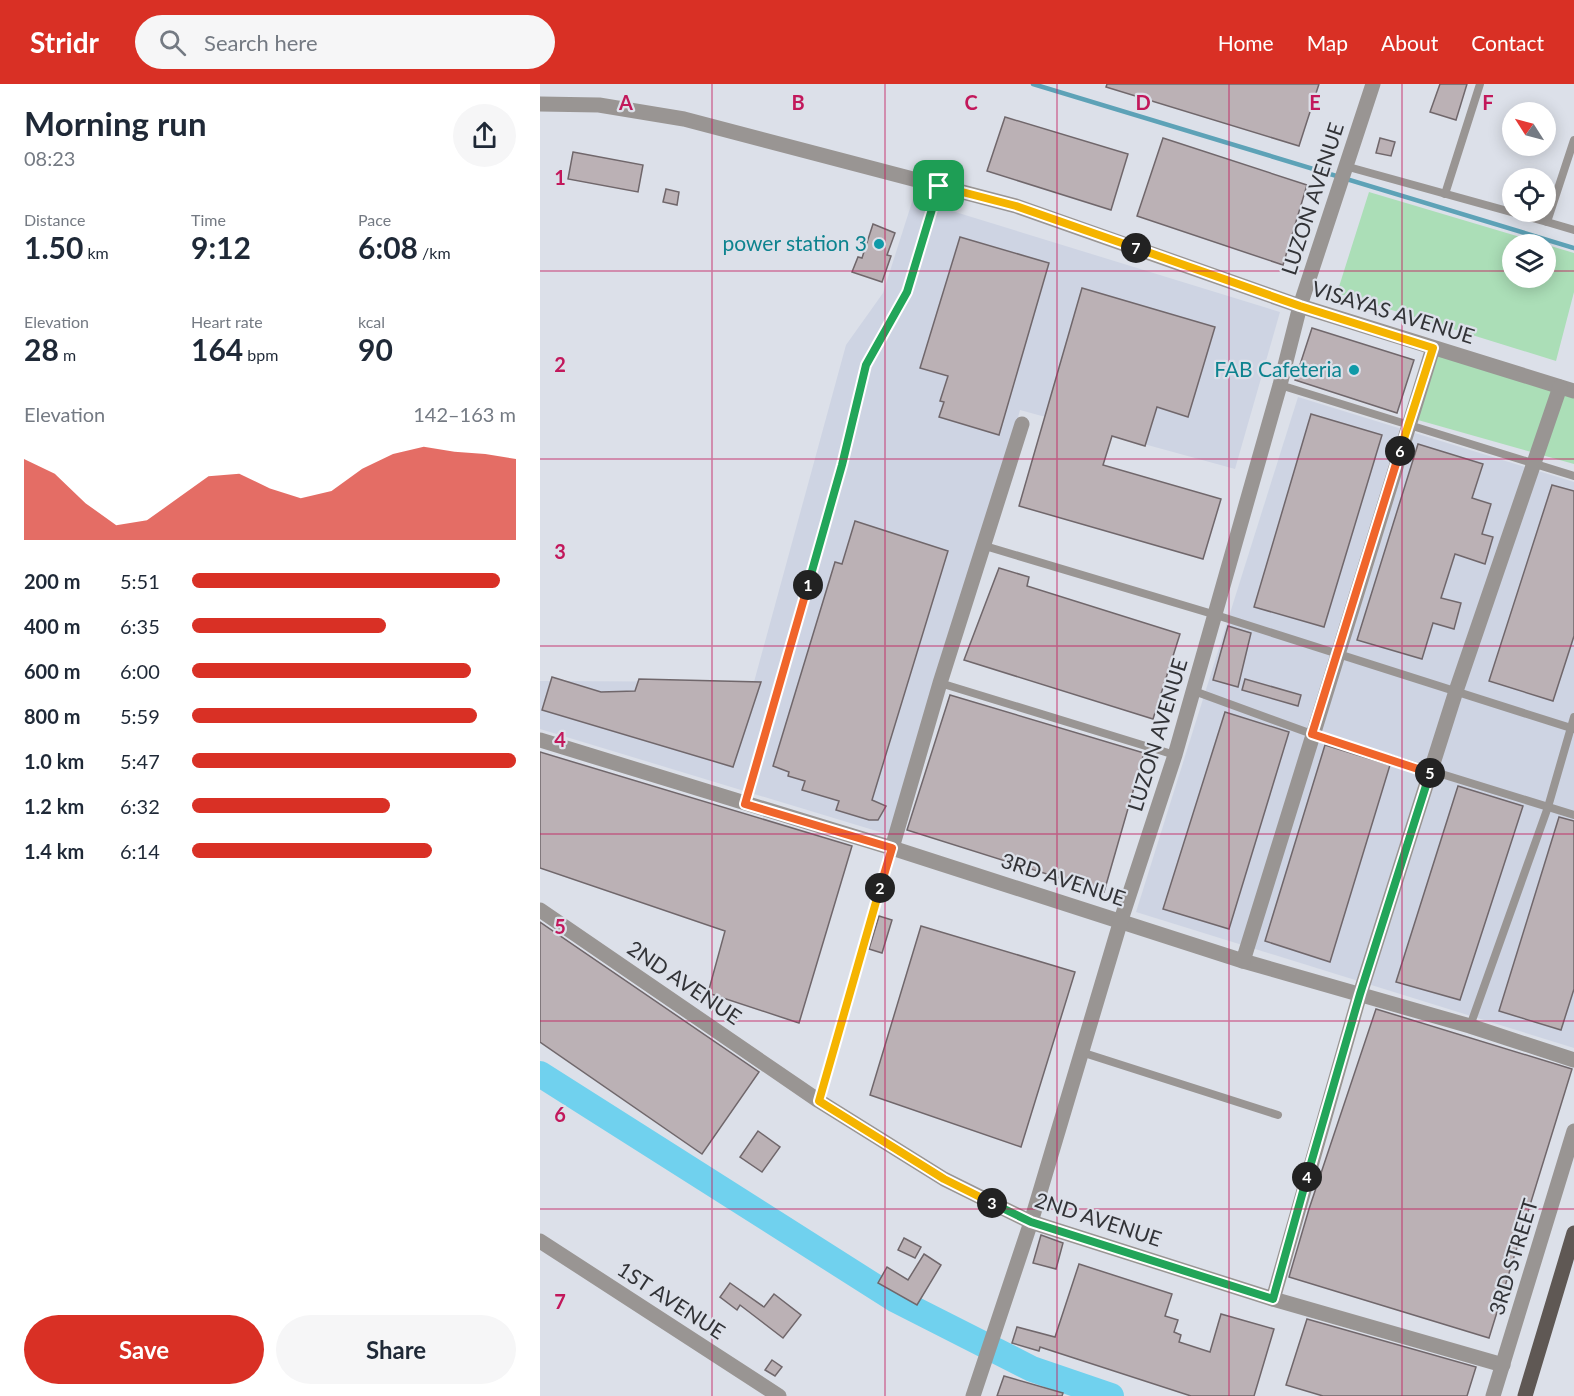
<!DOCTYPE html>
<html lang="en">
<head>
<meta charset="utf-8">
<style>
  body { margin:0; font-family:Lato,sans-serif; background:#f6f6f7; color:#1f2937; height:100vh; display:flex; flex-direction:column; font-size:22px; white-space:nowrap }
  * { box-sizing:border-box; margin:0 }
  p { font-size:20px; color:#747a83 }
  .icon { flex:none; width:33px; height:33px; fill:none; stroke:currentColor; stroke-width:2; stroke-linecap:round; stroke-linejoin:round }
  .map { position:relative; flex:1; overflow:hidden }
  .panel { display:flex; flex-direction:column; background:#fff; width:540px }
  .panel>* { flex:none }
  .needle { width:39px; rotate:306deg }
  .buttons { position:absolute; left:962px; top:18px; display:grid; gap:12px }
  .buttons a { display:grid; place-items:center; width:54px; height:54px; border-radius:50%; background:#fff; box-shadow:0 3px 15px #0003; font-size:30px }
  .pin { position:absolute; display:grid; place-items:center; width:51px; height:51px; color:#fff; margin:-26px; border-radius:12px; box-shadow:0 3px 9px #0006 }
  .km { position:absolute; width:30px; height:30px; margin:-15px; border-radius:50%; background:#222; color:#fff; font-size:16px; line-height:30px; text-align:center }
  .round { display:grid; place-items:center; flex:none; width:63px; height:63px; border-radius:32px; background:#f6f6f7 }
  .summary { display:flex; align-items:center; justify-content:space-between; height:102px; padding:0 24px }
  h1 { font-size:33px; font-weight:700; line-height:45px }
  .figures { display:grid; grid-template-columns:repeat(3,1fr); gap:9px; height:102px; padding:6px 24px }
  .figures div { display:grid; align-content:center }
  .figures b { font-size:30px; font-weight:700 }
  .figures small { font-size:16px; font-weight:400 }
  .figures p { font-size:16px }
  .chart { height:168px; padding:12px 24px }
  .chart p { display:flex; justify-content:space-between }
  .chart svg { width:100%; height:108px; margin-top:6px; fill:#d93025; opacity:.7 }
  .button { display:flex; gap:12px; margin-top:auto; padding:12px 24px }
  .button a { flex:1; height:69px; border-radius:36px; background:#d93025; color:#fff; font-size:24px; font-weight:700; line-height:69px; text-align:center }
  .button a+a { background:#f6f6f7; color:#1f2937 }
  ul { padding:0 24px; list-style:none; font-size:20px }
  li { display:grid; grid-template-columns:96px 72px 1fr; align-items:center; height:45px }
  li i { height:15px; border-radius:8px; background:#d93025 }
  header { display:flex; align-items:center; gap:36px; box-sizing:border-box; height:84px; padding:0 30px; background:#d93025; color:#fff }
  header strong { font-size:28px }
  nav { display:flex; gap:33px; margin-inline-start:auto; font-size:21px }
  .search { width:420px; height:54px; background:#f6f6f7; display:flex; align-items:center; gap:15px; box-sizing:border-box; padding:0 21px; border-radius:33px; color:#747a83; font-size:22px }
  main { display:flex; flex:1; min-height:0 }
  .map>svg:first-child { display:block }
  .built { fill:#ced4e3 }
  .green { fill:#abdeb7; fill-rule:evenodd }
  .lines { fill:none; stroke-linecap:round; stroke-linejoin:round }
  .stream { stroke:#5da2b7; stroke-width:4.5 }
  .river { stroke:#70d1ee; stroke-width:26 }
  .building { fill:#bbb1b5; stroke:#70676b; stroke-width:1.5 }
  .service { stroke:#999593; stroke-width:8 }
  .minor { stroke:#999593; stroke-width:15 }
  .primary { stroke:#5f5854; stroke-width:15 }
  .split-1-casing { stroke:#fff; stroke-width:12 }
  .split-2-casing { stroke:#fff; stroke-width:12 }
  .split-3-casing { stroke:#fff; stroke-width:12 }
  .split-4-casing { stroke:#fff; stroke-width:12 }
  .split-5-casing { stroke:#fff; stroke-width:12 }
  .split-6-casing { stroke:#fff; stroke-width:12 }
  .split-7-casing { stroke:#fff; stroke-width:12 }
  .split-8-casing { stroke:#fff; stroke-width:12 }
  .split-1 { stroke:#22a559; stroke-width:8 }
  .split-2 { stroke:#f0652b; stroke-width:8 }
  .split-3 { stroke:#f5b400; stroke-width:8 }
  .split-4 { stroke:#22a559; stroke-width:8 }
  .split-5 { stroke:#22a559; stroke-width:8 }
  .split-6 { stroke:#f0652b; stroke-width:8 }
  .split-7 { stroke:#f5b400; stroke-width:8 }
  .split-8 { stroke:#f5b400; stroke-width:8 }
  .grid { fill:none; stroke:#c2185b; stroke-width:1.5; stroke-opacity:0.55 }
  .culture-dot { fill:#0f9aa8; stroke:#dce0e9; stroke-width:2 }
  .labels { text-anchor:middle; stroke-width:4.5; stroke-linejoin:round; paint-order:stroke }
  .street-label { font-size:21px; fill:#323337; stroke:#dce0e9 }
  .culture-label { font-size:21px; fill:#0d838f; stroke:#dce0e9; text-anchor:end }
  .grid-label { font-size:20px; text-anchor:middle; font-weight:bold; fill:#c2185b; stroke:#dce0e9; stroke-width:4.5; stroke-linejoin:round; paint-order:stroke }
</style>
</head>
<body>
<header>
<strong>Stridr</strong>
<div class="search"><svg class="icon" aria-label="search" viewBox="0 0 24 24"><circle cx="10" cy="10" r="6"/><path d="M15 15l6 6"/></svg>Search here</div>
<nav><a>Home</a><a>Map</a><a>About</a><a>Contact</a></nav>
</header>
<main>
<section class="panel">
<div class="summary"><div><h1>Morning run</h1><p>08:23</p></div><a class="round"><svg class="icon" aria-label="share" viewBox="0 0 24 24"><path d="M12 15V3M7 8l5-5 5 5M5 13v7h14v-7"/></svg></a></div>
<div class="figures">
<div><p>Distance</p><b>1.50<small> km</small></b></div>
<div><p>Time</p><b>9:12</b></div>
<div><p>Pace</p><b>6:08<small> /km</small></b></div>
</div>
<div class="figures">
<div><p>Elevation</p><b>28<small> m</small></b></div>
<div><p>Heart rate</p><b>164<small> bpm</small></b></div>
<div><p>kcal</p><b>90</b></div>
</div>
<div class="chart"><p><span>Elevation</span>142–163 m</p>
<svg viewBox="0 0 160 44" preserveAspectRatio="none"><path d="M0 44V11L10 17L20 29L30 38L40 36L50 27L60 18L70 17L80 23L90 27L100 24L110 15L120 9L130 6L140 8L150 9L160 11V44z"/></svg>
</div>
<ul>
<li><b>200 m</b>5:51<i style="width:95%"></i></li>
<li><b>400 m</b>6:35<i style="width:60%"></i></li>
<li><b>600 m</b>6:00<i style="width:86%"></i></li>
<li><b>800 m</b>5:59<i style="width:88%"></i></li>
<li><b>1.0 km</b>5:47<i style="width:100%"></i></li>
<li><b>1.2 km</b>6:32<i style="width:61%"></i></li>
<li><b>1.4 km</b>6:14<i style="width:74%"></i></li>
</ul>
<div class="button"><a>Save</a><a>Share</a></div>
</section>
<div class="map">
<svg width="1034" height="1312" viewBox="0 0 1034 1312">
  <rect width="100%" height="100%" fill="#dce0e9"/>
  <!-- built -->
  <g class="built">
    <polygon points="373,115 740,228 695,385 480,326 448,444 353,752 0,645 0,597 214,598 306,261 343,209"/>
    <polygon points="758,313 1034,398 1034,964 596,828"/>
  </g>
  <!-- green -->
  <g class="green">
    <path d="M829 108 1034 169V208L1016 277 797 209ZM972 160H1005V194H972Z"/>
    <polygon points="898,271 1034,311 1034,380 878,336"/>
  </g>
  <g class="lines">
    <!-- stream -->
    <polyline class="stream" points="493,0 1034,164"/>
    <!-- river -->
    <polyline class="river" points="0,990 356,1216 492,1285 571,1312"/>
  </g>
  <!-- building -->
  <g class="building">
    <polygon points="567,0 779,0 759,62 566,3"/>
    <polygon points="900,0 927,0 916,36 890,28"/>
    <polygon points="465,33 588,70 571,126 447,87"/>
    <polygon points="623,54 767,101 743,181 597,132"/>
    <polygon points="840,54 855,58 851,72 836,69"/>
    <polygon points="33,68 103,81 98,108 28,95"/>
    <polygon points="126,105 139,108 137,121 123,118"/>
    <polygon points="333,140 355,149 347,171 351,172 342,198 312,188 318,173 322,174"/>
    <polygon points="420,153 509,179 459,351 399,333 404,318 400,317 408,292 380,284"/>
    <polygon points="542,204 675,243 648,333 617,323 605,362 572,352 563,381 681,415 663,475 479,422"/>
    <polygon points="772,244 874,276 857,329 755,296"/>
    <polygon points="771,330 842,351 784,543 714,523"/>
    <polygon points="878,360 943,380 932,414 951,420 942,450 953,453 945,480 915,470 901,514 921,519 914,545 893,539 882,575 817,556"/>
    <polygon points="1012,401 1034,407 1034,552 1013,617 949,597"/>
    <polygon points="315,437 408,467 332,716 346,722 338,736 329,736 296,726 299,717 262,706 265,697 248,692 249,688 233,682 295,478 302,480"/>
    <polygon points="459,484 489,493 487,502 640,550 613,635 424,576"/>
    <polygon points="688,542 711,549 698,603 673,596"/>
    <polygon points="12,593 61,608 95,607 99,595 221,598 193,683 2,626"/>
    <polygon points="705,595 761,611 758,622 702,606"/>
    <polygon points="410,611 604,669 564,808 367,746"/>
    <polygon points="685,628 749,648 689,845 623,825"/>
    <polygon points="785,661 850,681 790,878 725,857"/>
    <polygon points="0,668 312,762 259,939 168,909 185,847 0,784"/>
    <polygon points="918,702 983,722 920,916 856,898"/>
    <polygon points="1019,733 1034,737 1034,905 1021,946 959,927"/>
    <polygon points="339,832 352,836 342,869 329,865"/>
    <polygon points="0,838 219,988 162,1070 0,958"/>
    <polygon points="381,842 535,888 481,1063 330,1011"/>
    <polygon points="836,925 1032,985 949,1254 749,1193 769,1125"/>
    <polygon points="218,1047 240,1063 222,1088 200,1073"/>
    <polygon points="501,1151 523,1159 516,1185 493,1179"/>
    <polygon points="364,1154 381,1163 375,1174 358,1166"/>
    <polygon points="384,1170 401,1181 377,1221 338,1199 347,1183 368,1196"/>
    <polygon points="539,1180 632,1210 625,1232 638,1236 634,1248 641,1251 639,1258 670,1268 681,1230 734,1245 714,1312 651,1312 500,1263 499,1267 472,1259 477,1243 515,1253"/>
    <polygon points="190,1199 224,1223 234,1210 261,1231 243,1254 200,1221 197,1226 180,1213"/>
    <polygon points="767,1235 936,1283 927,1312 783,1312 746,1301"/>
    <polygon points="232,1276 242,1283 235,1292 225,1286"/>
    <polygon points="464,1292 523,1309 522,1312 457,1312"/>
  </g>
  <g class="lines">
    <!-- service -->
    <g class="service">
      <polyline points="805,82 1007,138 1034,56"/>
      <polyline points="905,110 940,0"/>
      <polyline points="1007,138 1034,146"/>
      <polyline points="740,301 1034,392"/>
      <polyline points="445,462 676,531 1034,645"/>
      <polyline points="400,599 635,671"/>
      <polyline points="654,607 772,650 1034,731"/>
      <polyline points="205,720 302,381 326,281 367,208 399,102"/>
      <polyline points="930,942 1008,723 1034,633"/>
      <polyline points="541,968 738,1031"/>
      <polyline points="279,1017 352,764"/>
    </g>
    <!-- minor -->
    <g class="minor">
      <polyline points="0,20 59,21 144,35 476,122 760,222 1034,307"/>
      <polyline points="0,656 352,764 703,877 930,942 1034,976"/>
      <polyline points="352,764 400,599 482,340"/>
      <polyline points="0,826 279,1017 404,1095 491,1138 733,1215 963,1281"/>
      <polyline points="703,877 893,264"/>
      <polyline points="0,1157 239,1312"/>
      <polyline points="733,1215 820,910 916,607 1020,303"/>
      <polyline points="433,1312 491,1138 581,836 635,671 740,301 760,222 833,0"/>
      <polyline points="953,1312 1034,1047"/>
    </g>
    <!-- primary -->
    <polyline class="primary" points="985,1312 1034,1149"/>
  </g>
  <g class="lines">
    <defs>
      <polyline id="split-1" points="268,501 302,381 326,281 367,208 399,102"/>
      <polyline id="split-2" points="268,501 205,720 352,764 340,804"/>
      <polyline id="split-3" points="340,804 279,1017 404,1095 452,1119"/>
      <polyline id="split-4" points="452,1119 491,1138 733,1215 767,1093"/>
      <polyline id="split-5" points="767,1093 820,910 890,689"/>
      <polyline id="split-6" points="860,367 772,650 890,689"/>
      <polyline id="split-7" points="596,164 760,222 893,264 860,367"/>
      <polyline id="split-8" points="399,102 476,122 596,164"/>
    </defs>
    <!-- split-1 casing -->
    <use href="#split-1" class="split-1-casing"/>
    <!-- split-2 casing -->
    <use href="#split-2" class="split-2-casing"/>
    <!-- split-3 casing -->
    <use href="#split-3" class="split-3-casing"/>
    <!-- split-4 casing -->
    <use href="#split-4" class="split-4-casing"/>
    <!-- split-5 casing -->
    <use href="#split-5" class="split-5-casing"/>
    <!-- split-6 casing -->
    <use href="#split-6" class="split-6-casing"/>
    <!-- split-7 casing -->
    <use href="#split-7" class="split-7-casing"/>
    <!-- split-8 casing -->
    <use href="#split-8" class="split-8-casing"/>
    <!-- split-1 -->
    <use href="#split-1" class="split-1"/>
    <!-- split-2 -->
    <use href="#split-2" class="split-2"/>
    <!-- split-3 -->
    <use href="#split-3" class="split-3"/>
    <!-- split-4 -->
    <use href="#split-4" class="split-4"/>
    <!-- split-5 -->
    <use href="#split-5" class="split-5"/>
    <!-- split-6 -->
    <use href="#split-6" class="split-6"/>
    <!-- split-7 -->
    <use href="#split-7" class="split-7"/>
    <!-- split-8 -->
    <use href="#split-8" class="split-8"/>
  </g>
  <!-- grid -->
  <path class="grid" d="M172 0V1312M345 0V1312M517 0V1312M689 0V1312M862 0V1312M0 187H972M1005 187H1034M0 375H1034M0 562H1034M0 750H1034M0 937H1034M0 1125H1034"/>
  <!-- markers -->
  <g class="culture-dot">
    <circle cx="339" cy="160" r="6"/>
    <circle cx="814" cy="286" r="6"/>
  </g>
  <g class="labels">
    <!-- street labels -->
    <g class="street-label">
      <text transform="translate(773 115) rotate(-72)" y="7">LUZON AVENUE</text>
      <text transform="translate(853 229) rotate(17)" y="7">VISAYAS AVENUE</text>
      <text transform="translate(618 651) rotate(-73)" y="7">LUZON AVENUE</text>
      <text transform="translate(523 796) rotate(18)" y="7">3RD AVENUE</text>
      <text transform="translate(144 899) rotate(34)" y="7">2ND AVENUE</text>
      <text transform="translate(558 1136) rotate(18)" y="7">2ND AVENUE</text>
      <text transform="translate(974 1173) rotate(-73)" y="7">3RD STREET</text>
      <text transform="translate(131 1217) rotate(33)" y="7">1ST AVENUE</text>
    </g>
    <!-- culture labels -->
    <g class="culture-label">
      <text x="327" y="167">power station 3</text>
      <text x="802" y="293">FAB Cafeteria</text>
    </g>
  </g>
  <g class="grid-label">
    <text x="86" y="26">A</text>
    <text x="258" y="26">B</text>
    <text x="431" y="26">C</text>
    <text x="603" y="26">D</text>
    <text x="775" y="26">E</text>
    <text x="948" y="26">F</text>
    <text x="20" y="101">1</text>
    <text x="20" y="288">2</text>
    <text x="20" y="475">3</text>
    <text x="20" y="663">4</text>
    <text x="20" y="850">5</text>
    <text x="20" y="1038">6</text>
    <text x="20" y="1225">7</text>
  </g>
</svg>
<div class="buttons">
<a><svg class="needle" viewBox="-14 -14 28 28"><path d="M0-13l5 13h-10z" fill="#e53935"/><path d="M0 13l5-13h-10z" fill="#747a83"/></svg></a>
<a><svg class="icon" aria-label="locate" viewBox="0 0 24 24"><circle cx="12" cy="12" r="6"/><path d="M12 2v4M12 18v4M2 12h4M18 12h4"/></svg></a>
<a><svg class="icon" aria-label="layers" viewBox="0 0 24 24"><path d="M12 4l9 5-9 5-9-5zM3 14l9 5 9-5"/></svg></a>
</div>
<div class="pin" style="left:399px;top:102px;background:#1e9e55"><svg class="icon" aria-label="arrive" viewBox="0 0 24 24"><path d="M6 21V4h12l-3 4 3 4H6"/></svg></div>
<b class="km" style="left:268px;top:501px">1</b>
<b class="km" style="left:340px;top:804px">2</b>
<b class="km" style="left:452px;top:1119px">3</b>
<b class="km" style="left:767px;top:1093px">4</b>
<b class="km" style="left:890px;top:689px">5</b>
<b class="km" style="left:860px;top:367px">6</b>
<b class="km" style="left:596px;top:164px">7</b>
</div>
</main>
</body>
</html>
